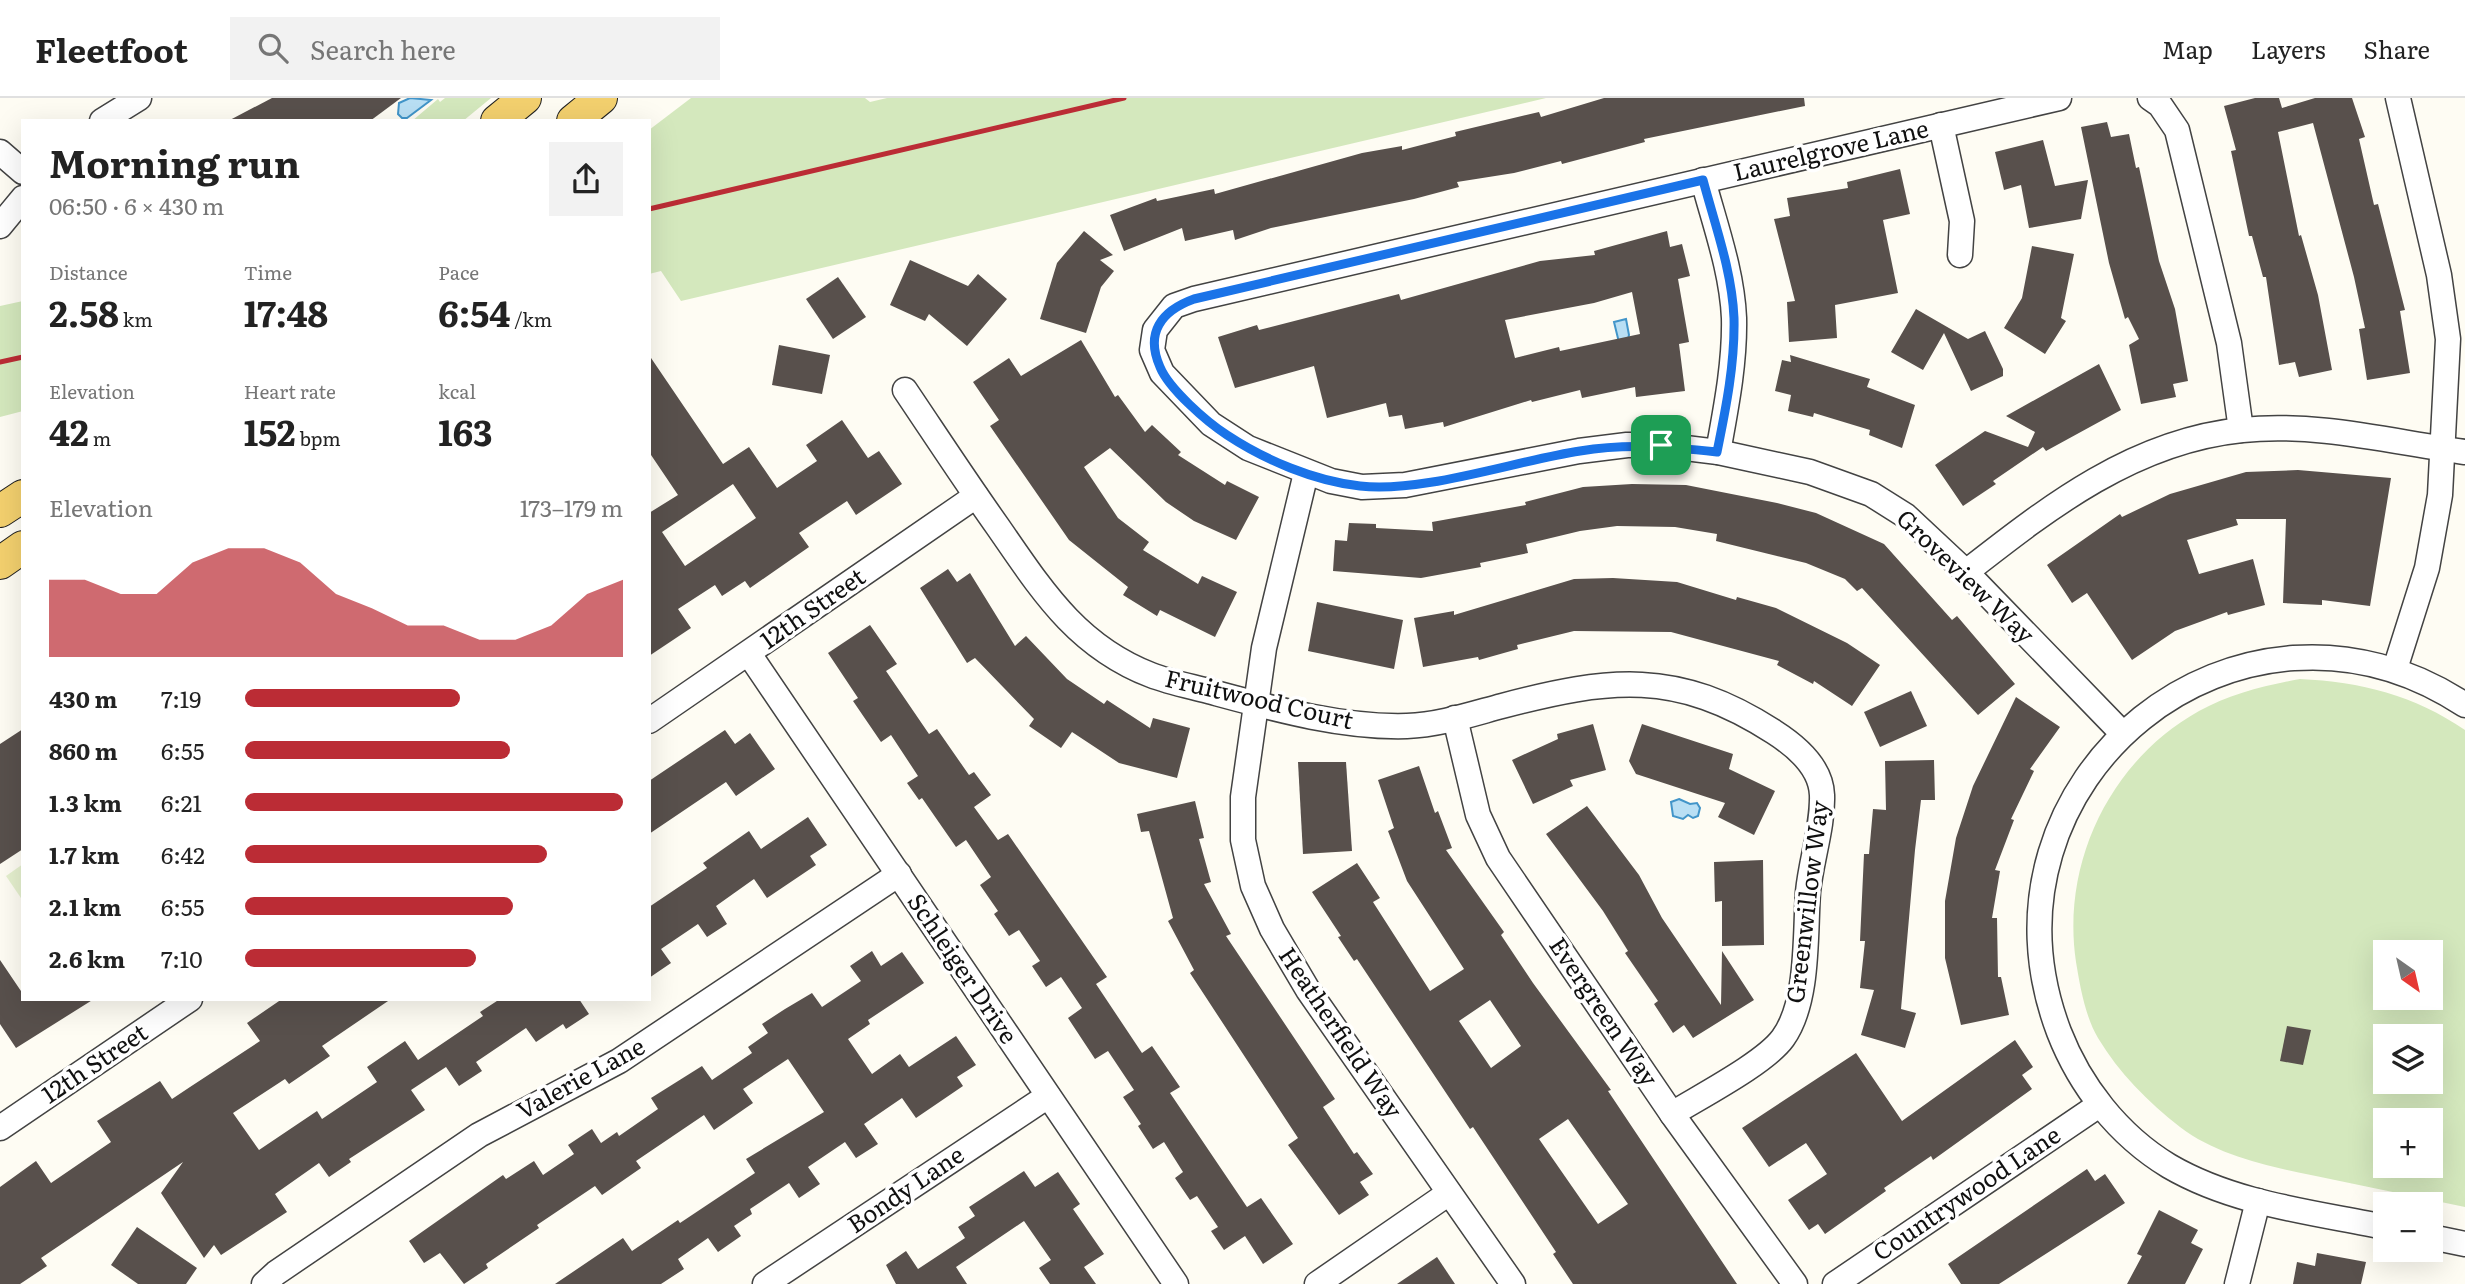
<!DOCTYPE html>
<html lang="en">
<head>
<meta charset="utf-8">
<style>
  body { margin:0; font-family:Literata,serif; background:#f2f2f2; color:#222; height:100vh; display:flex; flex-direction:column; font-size:26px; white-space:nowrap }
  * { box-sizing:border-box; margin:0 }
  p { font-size:23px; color:#767676 }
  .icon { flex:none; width:38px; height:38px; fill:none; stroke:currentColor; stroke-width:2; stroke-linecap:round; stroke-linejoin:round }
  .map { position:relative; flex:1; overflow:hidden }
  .details { position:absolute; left:21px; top:21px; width:630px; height:882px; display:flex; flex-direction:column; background:#fff; border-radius:0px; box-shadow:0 7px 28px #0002 }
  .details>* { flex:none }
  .needle { width:46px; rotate:146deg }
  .tools { position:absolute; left:2373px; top:842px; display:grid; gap:14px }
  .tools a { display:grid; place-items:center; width:70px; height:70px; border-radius:0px; background:#fff; box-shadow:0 7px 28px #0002; font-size:35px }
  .pin { position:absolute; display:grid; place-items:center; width:60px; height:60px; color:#fff; margin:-30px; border-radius:14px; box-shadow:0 4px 10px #0006 }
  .round { display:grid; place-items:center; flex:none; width:74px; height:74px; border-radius:0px; background:#f2f2f2 }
  .head { display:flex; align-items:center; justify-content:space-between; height:119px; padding:0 28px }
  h1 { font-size:38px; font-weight:700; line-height:52px }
  .stats { display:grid; grid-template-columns:repeat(3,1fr); gap:10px; height:119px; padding:7px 28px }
  .stats div { display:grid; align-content:center }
  .stats b { font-size:35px; font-weight:700 }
  .stats small { font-size:19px; font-weight:400 }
  .stats p { font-size:19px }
  .chart { height:196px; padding:14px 28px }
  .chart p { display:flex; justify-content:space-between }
  .chart svg { width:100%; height:126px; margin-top:7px; fill:#bb2c35; opacity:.7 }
  ul { padding:0 28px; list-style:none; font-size:23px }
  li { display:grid; grid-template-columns:112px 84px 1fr; align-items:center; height:52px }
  li i { height:18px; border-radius:9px; background:#bb2c35 }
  header { display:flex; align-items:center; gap:42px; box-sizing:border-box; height:98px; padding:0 35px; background:#fff; border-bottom:2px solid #e0e0e0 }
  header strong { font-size:33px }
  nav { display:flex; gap:38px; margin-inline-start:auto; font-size:24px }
  .search { width:490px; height:63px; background:#f2f2f2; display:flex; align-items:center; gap:18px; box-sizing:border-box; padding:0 24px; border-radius:0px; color:#767676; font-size:26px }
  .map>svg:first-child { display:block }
  .green { fill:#d4e8bd; fill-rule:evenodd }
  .pitch { fill:#e5f0ce }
  .water { fill:#b9dff4; stroke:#4295c9; stroke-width:2 }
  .building { fill:#58504c; fill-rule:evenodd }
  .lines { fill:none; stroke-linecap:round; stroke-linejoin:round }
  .minor-casing { stroke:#434343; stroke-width:27 }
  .major-casing { stroke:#212121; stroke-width:34 }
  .minor { stroke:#fff; stroke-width:24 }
  .major { stroke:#f3d06e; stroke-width:32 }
  .rail { stroke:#bb2c35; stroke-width:5 }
  .route-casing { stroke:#fff; stroke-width:14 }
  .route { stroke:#1a73e8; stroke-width:9 }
  .labels { text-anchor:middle; stroke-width:7; stroke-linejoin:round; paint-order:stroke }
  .street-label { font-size:24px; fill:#101010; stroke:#fff }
</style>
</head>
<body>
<header>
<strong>Fleetfoot</strong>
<div class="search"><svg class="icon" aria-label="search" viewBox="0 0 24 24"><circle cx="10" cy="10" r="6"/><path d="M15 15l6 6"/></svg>Search here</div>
<nav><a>Map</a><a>Layers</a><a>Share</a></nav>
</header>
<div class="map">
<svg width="2465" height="1186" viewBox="0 0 2465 1186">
  <rect width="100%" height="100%" fill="#fefcf3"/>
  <!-- green -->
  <g class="green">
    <polygon points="445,0 491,0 463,23 412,23 438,1 440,4"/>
    <polygon points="691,0 865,0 870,4 887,0 1546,0 681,203 661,173 649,176 649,32"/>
    <polygon points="23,203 23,313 0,319 0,208"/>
    <path d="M2300 581C2361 584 2414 597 2465 632V1109C2422 1100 2378 1091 2335 1082 2284 1071 2223 1062 2180 1029 2148 1004 2119 975 2098 940 2085 918 2080 888 2076 864 2061 764 2111 662 2199 613 2230 596 2266 587 2300 581ZM2385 854H2431V900H2385ZM2385 938H2431V984H2385ZM2385 1022H2431V1068H2385Z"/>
  </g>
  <!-- pitch -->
  <polygon class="pitch" points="23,766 23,803 6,778"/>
  <!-- water -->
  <g class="water">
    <polygon points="410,0 431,2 407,20 402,20 398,16 399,5"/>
    <polygon points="1626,221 1629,237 1623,261 1614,224"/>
    <polygon points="1679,701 1690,706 1697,705 1700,710 1698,718 1693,720 1688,717 1683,721 1673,718 1671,704"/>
  </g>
  <!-- building -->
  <g class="building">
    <polygon points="272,0 401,0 370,23 228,23"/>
    <polygon points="1604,0 1804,0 1805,8 1644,41 1645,44 1562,66 1561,63 1514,75 1457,84 1459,89 1414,101 1271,130 1235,142 1233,132 1185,143 1182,130 1124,153 1110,117 1156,100 1157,103 1214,91 1215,96 1362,55 1402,48 1402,52 1456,38 1455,34 1539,14 1541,19"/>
    <polygon points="2255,0 2279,0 2282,10 2315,0 2352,0 2365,39 2359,41 2374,107 2378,106 2405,212 2400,213 2410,275 2367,282 2359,231 2365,230 2354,179 2313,25 2278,34 2299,138 2301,137 2318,197 2332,272 2299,279 2295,264 2279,267 2266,179 2263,179 2252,138 2249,138 2231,53 2236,52 2224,8"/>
    <polygon points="2107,24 2111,39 2129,36 2136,70 2139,69 2159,163 2175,211 2188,283 2173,286 2176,299 2141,306 2129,247 2139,241 2128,219 2125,221 2109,165 2081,29"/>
    <polygon points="2043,42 2055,88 2088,82 2081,121 2029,130 2021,87 2004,92 1995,54"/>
    <polygon points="1900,71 1910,116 1883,122 1898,195 1835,207 1837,240 1789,244 1787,204 1795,203 1774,121 1790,118 1787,100 1848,90 1847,84"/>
    <polygon points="1084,133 1113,157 1100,162 1114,173 1101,189 1086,235 1040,221 1057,165"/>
    <path d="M1667 133 1670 149 1682 146 1690 178 1678 181 1689 244 1679 246 1685 293 1636 299 1635 289 1582 300 1580 292 1532 304 1531 302 1444 329 1443 324 1405 331 1402 317 1389 319 1386 305 1327 320 1314 268 1235 290 1218 239 1257 227 1259 232 1399 196 1401 202 1540 163 1595 157 1594 153ZM1632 194 1640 236 1560 253 1559 249 1515 260 1505 222 1594 205Z"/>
    <polygon points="2032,148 2074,156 2061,220 2066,223 2045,256 2004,230 2022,200"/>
    <polygon points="910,162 968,188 978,176 1007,201 967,248 929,216 925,223 890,207"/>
    <polygon points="838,179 866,219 833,241 806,201"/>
    <polygon points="1916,211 1968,241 1985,233 2003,271 2003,278 1971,293 1944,235 1923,272 1891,254"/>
    <polygon points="1081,242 1115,299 1118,297 1145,334 1152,327 1181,354 1178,357 1225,387 1227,383 1259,399 1236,442 1194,423 1166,404 1110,350 1084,369 1118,420 1149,444 1143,452 1198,486 1202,478 1237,494 1215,539 1160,512 1157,518 1123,497 1128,489 1069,442 990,328 999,322 973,284 1009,260 1021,278"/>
    <polygon points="779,247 830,257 822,296 772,287"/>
    <path d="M649 257 723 366 749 349 777 390 817 363 806 347 842 322 868 360 879 353 902 386 856 417 847 403 799 435 809 449 750 490 745 483 722 498 715 487 678 511 691 530 649 558V415L678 397 649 354ZM733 386 756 420 685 468 662 434Z"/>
    <polygon points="1790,257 1870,281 1867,289 1915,307 1902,350 1869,337 1870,332 1814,315 1813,319 1788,313 1791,297 1775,293 1782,262 1791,264"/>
    <polygon points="2099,266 2121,312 2046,353 2043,349 1993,383 1996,386 1963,408 1935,367 1985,333 2028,349 2035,334 2006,318"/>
    <polygon points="2298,372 2391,380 2370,508 2322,502 2322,507 2283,505 2286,421 2236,421 2238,427 2187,442 2199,476 2253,461 2265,507 2228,517 2227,514 2175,533 2132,562 2087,495 2072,505 2047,467 2120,416 2122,419 2170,396 2246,374"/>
    <polygon points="1632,386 1686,387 1777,405 1816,415 1884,446 1952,522 1957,518 2015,586 1978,617 1862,490 1857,493 1845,481 1806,465 1716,443 1717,436 1675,429 1617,428 1580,433 1526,446 1528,455 1480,465 1481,469 1421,480 1333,473 1335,442 1347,443 1349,425 1376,426 1376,430 1433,433 1432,424 1526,407 1525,404 1583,389"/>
    <polygon points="948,471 957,484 970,475 1015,548 1026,538 1067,581 1104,606 1107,602 1150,630 1153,620 1190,630 1177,680 1119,665 1072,634 1061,650 1029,628 1034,621 975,560 967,565 920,490"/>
    <polygon points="1613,480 1677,484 1736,502 1737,499 1776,510 1847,545 1880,567 1852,608 1814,583 1813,586 1777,567 1779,563 1671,534 1574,533 1517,547 1518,551 1479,562 1478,559 1423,569 1414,520 1454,513 1454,517 1574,481"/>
    <polygon points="1317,504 1403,522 1394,571 1308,553"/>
    <polygon points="870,527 897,566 886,573 929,636 937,631 969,677 974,674 991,697 974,709 998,742 1008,736 1078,837 1107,879 1096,886 1142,955 1152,948 1180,989 1170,995 1247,1109 1261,1100 1293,1146 1263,1166 1245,1138 1224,1152 1211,1133 1218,1129 1197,1098 1190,1102 1175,1080 1183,1074 1164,1044 1153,1051 1138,1028 1141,1026 1123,999 1134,992 1108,953 1095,961 1068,920 1082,910 1061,879 1046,889 1032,868 1040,863 1019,832 1009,838 994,816 998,813 980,787 991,779 966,742 956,749 922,700 919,702 907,685 918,678 891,637 881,644 853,603 858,600 828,555"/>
    <polygon points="1911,593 1927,628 1880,649 1864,614"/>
    <polygon points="2016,599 2060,629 2030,671 2034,673 2011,721 2014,722 1995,772 2000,773 1992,820 1997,820 1998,879 2001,879 2009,917 1961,927 1945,860 1945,803 1956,740 1973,688"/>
    <polygon points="1593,626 1606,672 1570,682 1573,688 1533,706 1512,662 1558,641 1557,636"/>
    <polygon points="1642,626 1733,656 1729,671 1775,693 1754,737 1718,719 1725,705 1636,676 1629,663"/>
    <polygon points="23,631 23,751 0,766 0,646"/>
    <polygon points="725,632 735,646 750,635 775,671 736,698 726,684 649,736 649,683"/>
    <polygon points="1934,662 1935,702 1921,702 1915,752 1901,911 1916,915 1905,950 1861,937 1874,892 1860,890 1865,843 1860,843 1864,756 1869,756 1873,711 1886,712 1885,663"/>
    <polygon points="1298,664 1346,664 1352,753 1303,756"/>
    <path d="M1419 668 1435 715 1438 713 1452 750 1446 752 1504 834 1501 837 1533 885 1611 992 1608 993 1737 1186H1573L1553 1156 1556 1154 1473 1029 1470 1031 1357 861 1354 863 1338 839 1341 838 1312 794 1357 765 1380 800 1373 804 1430 893 1464 871 1407 783 1388 733 1394 730 1378 682ZM1490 902 1521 948 1491 970 1459 923ZM1568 1021 1628 1106 1598 1126 1539 1041Z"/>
    <polygon points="1195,703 1204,740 1199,741 1211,784 1204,786 1231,836 1226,838 1335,1001 1323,1009 1354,1056 1357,1054 1373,1076 1360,1084 1369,1097 1339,1117 1288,1047 1298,1040 1190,875 1194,872 1168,823 1173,820 1149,733 1141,734 1137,716"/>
    <polygon points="1587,708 1639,777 1662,820 1721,907 1722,853 1754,902 1693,940 1684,927 1673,935 1654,906 1658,903 1625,855 1628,853 1603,813 1546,736"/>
    <polygon points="808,719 827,747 810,758 816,767 767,800 754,781 716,808 727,826 707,839 698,826 661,851 671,865 649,880 649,809 707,770 703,765 749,733 761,751"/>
    <polygon points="1763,762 1764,847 1722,848 1722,803 1715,804 1714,764"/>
    <polygon points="872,853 881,868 902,854 924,885 868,922 870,926 848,941 872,976 900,956 909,969 956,938 976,967 957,979 963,988 916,1020 902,1000 864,1026 878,1046 856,1060 845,1044 808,1069 820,1086 799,1100 789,1085 750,1111 752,1116 734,1128 741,1138 718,1154 708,1140 678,1161 684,1171 661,1186 555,1186 623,1140 632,1153 678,1122 680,1125 755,1075 746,1061 824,1014 788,961 743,991 753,1005 714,1032 704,1017 636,1063 641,1070 602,1097 595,1088 537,1127 539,1130 486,1166 488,1170 464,1186 440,1155 424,1165 409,1143 503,1077 506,1081 534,1063 543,1077 574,1056 568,1047 592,1031 601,1045 617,1034 619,1038 658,1011 651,1000 702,968 712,982 752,955 748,949 768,935 762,926 785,911 812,895 822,909 861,883 850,868"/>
    <polygon points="0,862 23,896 23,901 94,901 16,950 0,926"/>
    <polygon points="282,901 391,901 322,948 330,958 289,986 285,981 233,1015 259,1052 317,1013 322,1021 377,984 367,969 405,943 418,962 483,918 480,914 500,901 579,901 589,916 566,931 563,926 536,944 526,930 476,964 482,973 459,988 446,969 411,992 425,1012 349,1061 351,1064 329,1079 319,1065 275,1096 287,1114 221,1157 214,1147 204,1160 161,1095 183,1064 41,1160 47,1168 20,1186 0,1186 0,1089 36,1063 51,1085 111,1044 97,1023 160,983 172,1001 190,989 260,943 247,925"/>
    <polygon points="2287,928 2311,932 2303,967 2280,963"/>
    <polygon points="2015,942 2033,969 2022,977 2032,991 1933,1062 1931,1058 1884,1090 1886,1093 1825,1136 1818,1126 1809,1132 1788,1102 1827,1076 1806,1045 1769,1069 1742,1030 1856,955 1902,1023"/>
    <polygon points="2087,1071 2095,1083 2105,1076 2125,1105 1999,1186 1961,1186 1948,1166"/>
    <polygon points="1024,1073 1035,1089 1058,1074 1080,1106 1073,1111 1104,1156 1084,1169 1096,1186 1050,1186 1039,1170 1051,1162 1024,1123 956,1169 967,1186 896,1186 886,1167 906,1153 918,1171 965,1140 958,1129 975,1118 969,1109"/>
    <polygon points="2159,1112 2198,1132 2191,1145 2203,1151 2185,1186 2127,1186 2142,1158 2137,1156"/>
    <polygon points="137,1129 197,1170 186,1186 138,1186 111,1167"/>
    <polygon points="2317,1155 2366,1164 2361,1186 2293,1186 2297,1164 2315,1168"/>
    <polygon points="1437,1159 1455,1186 1397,1186"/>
  </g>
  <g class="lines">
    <defs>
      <g id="minor">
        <polyline points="2059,0 1194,201 1174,208 1155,232 1152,252 1162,275 1211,326 1248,350 1331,383 1362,389 1405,387 1579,353 1627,347 1661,347 1718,354 1810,374 1871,396 1906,418 1966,474 2122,635"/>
        <polyline points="2150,0 2160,7 2177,32 2229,245 2241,332"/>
        <polyline points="102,23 139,0"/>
        <polyline points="1941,27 1962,123 1960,157"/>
        <polyline points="0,54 23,74"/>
        <path d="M1703 82C1715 127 1732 173 1734 220 1735 265 1726 310 1718 354"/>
        <polyline points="0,128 23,100"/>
        <path d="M905 292C936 338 966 384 998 429 1041 491 1076 548 1151 577 1169 584 1189 588 1208 593 1271 610 1341 630 1407 628 1439 627 1472 616 1502 608 1609 580 1677 571 1774 634 1796 648 1821 669 1822 697 1823 729 1811 762 1808 794 1805 837 1809 904 1783 940 1765 965 1701 998 1672 1016"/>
        <polyline points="1306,375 1264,550 1243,699 1243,742 1253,788 1272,831 1308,892 1513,1186"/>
        <path d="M1966 474C2048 410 2133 343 2242 332 2317 324 2392 344 2465 354"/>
        <polyline points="749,556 1176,1186"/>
        <polyline points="2395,571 2427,470 2440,397 2448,241 2439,177 2398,0"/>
        <polyline points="1455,620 1478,717 1498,760 1672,1016 1795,1186"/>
        <polyline points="649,623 976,398"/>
        <polyline points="0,1030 190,901"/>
        <path d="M2385 1129C2312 1114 2234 1106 2169 1068 2118 1037 2080 988 2059 934 1963 681 2241 459 2465 607"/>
        <polyline points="2431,1139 2465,1146"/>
        <polyline points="264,1186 276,1175 479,1037 619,963 899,776"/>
        <polyline points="765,1186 1048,998"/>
        <polyline points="1317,1186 1449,1095"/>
        <polyline points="1835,1186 2099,1007"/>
        <polyline points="2237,1186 2258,1103"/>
      </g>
      <g id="major">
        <polyline points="497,23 525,0"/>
        <polyline points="573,23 601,0"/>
        <polyline points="0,413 23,398"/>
        <polyline points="0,465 23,449"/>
      </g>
    </defs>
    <!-- minor casing -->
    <use href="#minor" class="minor-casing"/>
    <!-- major casing -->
    <use href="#major" class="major-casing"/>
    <!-- minor -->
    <use href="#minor" class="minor"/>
    <!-- major -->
    <use href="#major" class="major"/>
    <!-- rail -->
    <g class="rail">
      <polyline points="649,111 1124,0"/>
      <polyline points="0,264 23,259"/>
    </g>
  </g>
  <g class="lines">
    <defs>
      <path id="route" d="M1703 82C1715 127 1732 173 1734 220 1735 265 1726 310 1717 354 1671 349 1627 345 1580 353 1514 363 1424 395 1360 388 1314 383 1265 362 1227 337 1207 324 1169 291 1160 269 1145 235 1161 213 1194 201Z"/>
    </defs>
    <!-- route casing -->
    <use href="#route" class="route-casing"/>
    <!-- route -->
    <use href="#route" class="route"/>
  </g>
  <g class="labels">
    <!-- street labels -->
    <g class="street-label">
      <text transform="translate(1831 53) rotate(-13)" y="8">Laurelgrove Lane</text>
      <text transform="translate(1965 479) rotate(44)" y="8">Groveview Way</text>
      <text transform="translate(813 511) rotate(-35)" y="8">12th Street</text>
      <text transform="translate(1259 602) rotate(13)" y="8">Fruitwood Court</text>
      <text transform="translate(1808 804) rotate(-83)" y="8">Greenwillow Way</text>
      <text transform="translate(962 871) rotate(56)" y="8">Schleiger Drive</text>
      <text transform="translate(1603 914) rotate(56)" y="8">Evergreen Way</text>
      <text transform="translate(1340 935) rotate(56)" y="8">Heatherfield Way</text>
      <text transform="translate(95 966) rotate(-34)" y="8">12th Street</text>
      <text transform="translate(581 981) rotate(-29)" y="8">Valerie Lane</text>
      <text transform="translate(906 1092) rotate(-34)" y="8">Bondy Lane</text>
      <text transform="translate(1967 1096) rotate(-34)" y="8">Countrywood Lane</text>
    </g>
  </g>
</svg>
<div class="tools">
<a><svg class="needle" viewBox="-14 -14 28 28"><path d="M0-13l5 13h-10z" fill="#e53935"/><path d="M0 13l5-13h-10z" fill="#767676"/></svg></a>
<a><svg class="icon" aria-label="layers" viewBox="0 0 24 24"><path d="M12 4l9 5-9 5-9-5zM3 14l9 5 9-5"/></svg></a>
<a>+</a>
<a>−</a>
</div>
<div class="pin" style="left:1661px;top:347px;background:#1e9e55"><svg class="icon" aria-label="arrive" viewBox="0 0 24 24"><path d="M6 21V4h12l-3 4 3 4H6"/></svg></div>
<section class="details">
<div class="head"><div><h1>Morning run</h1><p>06:50 · 6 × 430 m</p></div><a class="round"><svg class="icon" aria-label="share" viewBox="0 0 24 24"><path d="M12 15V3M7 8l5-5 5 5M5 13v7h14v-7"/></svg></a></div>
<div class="stats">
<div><p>Distance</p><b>2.58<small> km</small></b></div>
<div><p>Time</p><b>17:48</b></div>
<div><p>Pace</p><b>6:54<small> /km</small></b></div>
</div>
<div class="stats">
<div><p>Elevation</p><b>42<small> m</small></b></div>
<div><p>Heart rate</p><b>152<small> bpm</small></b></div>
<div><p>kcal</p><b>163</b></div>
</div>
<div class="chart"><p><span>Elevation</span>173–179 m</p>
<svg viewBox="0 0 160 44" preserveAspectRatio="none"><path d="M0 44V17L10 17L20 22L30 22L40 11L50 6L60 6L70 11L80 22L90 27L100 33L110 33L120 38L130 38L140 33L150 22L160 17V44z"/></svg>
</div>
<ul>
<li><b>430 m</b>7:19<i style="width:57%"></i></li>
<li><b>860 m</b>6:55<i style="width:70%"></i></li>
<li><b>1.3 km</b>6:21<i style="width:100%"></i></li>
<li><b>1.7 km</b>6:42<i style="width:80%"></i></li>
<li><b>2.1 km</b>6:55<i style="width:71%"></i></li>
<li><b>2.6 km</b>7:10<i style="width:61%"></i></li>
</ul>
</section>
</div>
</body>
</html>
